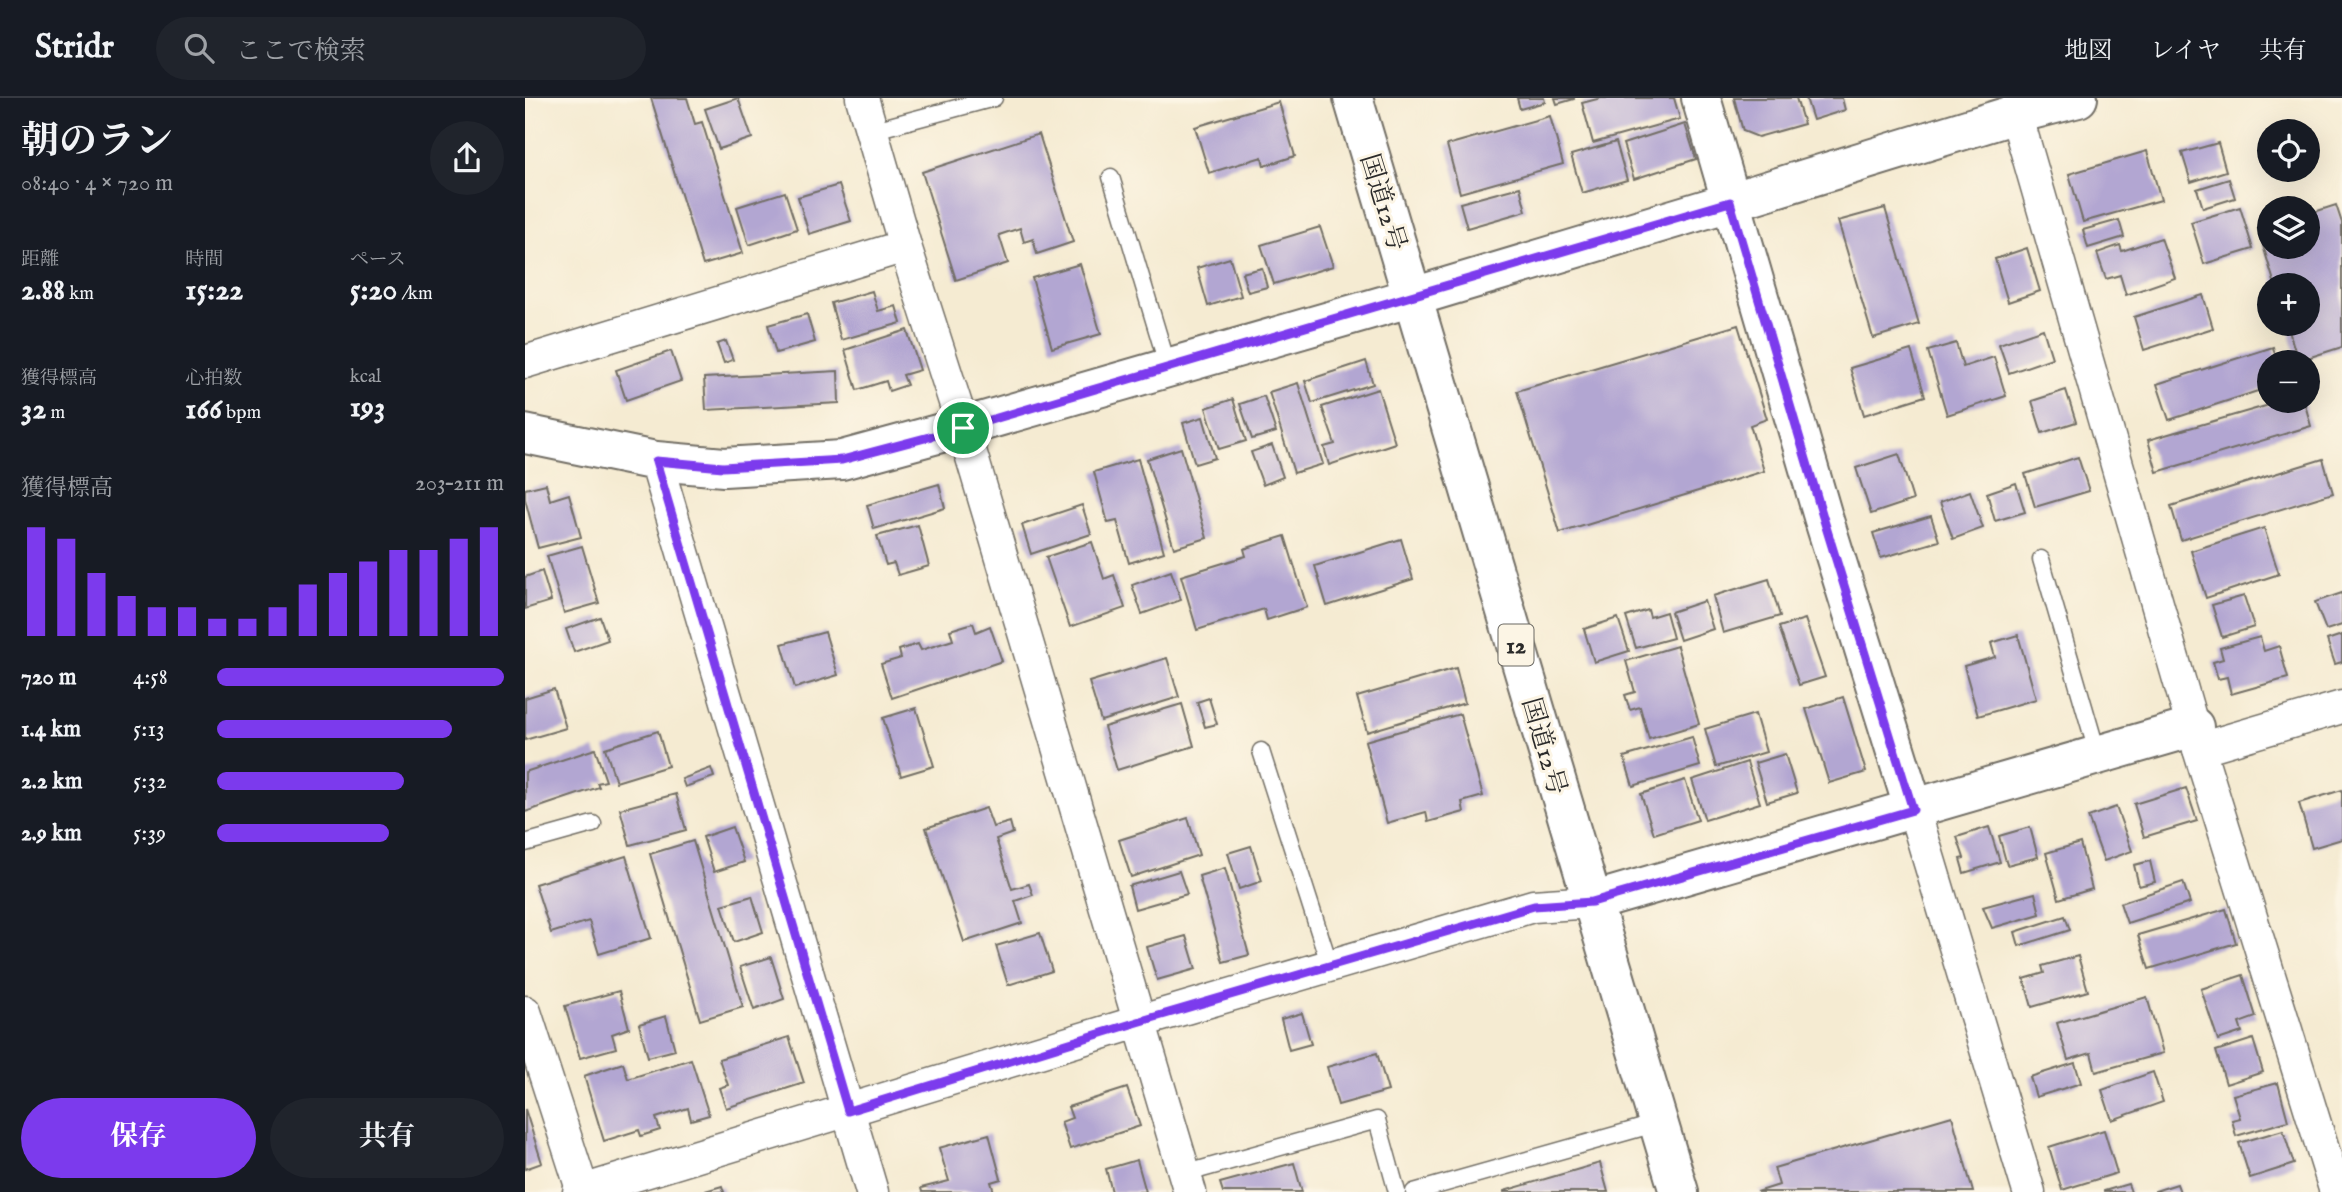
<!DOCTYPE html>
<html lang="ja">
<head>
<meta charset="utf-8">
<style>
  body { margin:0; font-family:"IM FELL English","Noto Serif JP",serif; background:#20242c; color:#f1f3f6; height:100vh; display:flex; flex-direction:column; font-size:26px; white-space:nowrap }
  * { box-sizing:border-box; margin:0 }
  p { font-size:23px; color:#9ea1a6 }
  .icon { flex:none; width:38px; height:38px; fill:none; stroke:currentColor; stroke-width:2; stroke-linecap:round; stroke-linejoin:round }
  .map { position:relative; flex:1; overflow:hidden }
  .details { display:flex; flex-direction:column; background:#171b24; width:525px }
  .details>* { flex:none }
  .fabs { position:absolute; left:1732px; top:21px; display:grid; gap:14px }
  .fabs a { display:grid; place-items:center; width:63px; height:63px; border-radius:50%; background:#171b24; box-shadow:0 7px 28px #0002; font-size:35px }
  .pin { position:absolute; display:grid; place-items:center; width:60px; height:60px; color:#fff; margin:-30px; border:4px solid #fff; border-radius:50%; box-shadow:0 2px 7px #0007 }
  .round { display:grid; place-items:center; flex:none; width:74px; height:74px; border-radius:37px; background:#20242c }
  .overview { display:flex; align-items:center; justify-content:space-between; height:119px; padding:0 21px }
  h1 { font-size:38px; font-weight:700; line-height:52px }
  .figures { display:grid; grid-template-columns:repeat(3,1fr); gap:10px; height:119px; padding:7px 21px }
  .figures div { display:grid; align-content:center }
  .figures b { font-size:30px; font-weight:700 }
  .figures small { font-size:19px; font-weight:400 }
  .figures p { font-size:19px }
  .chart { height:196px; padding:14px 21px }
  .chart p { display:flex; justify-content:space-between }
  .chart svg { width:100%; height:126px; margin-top:7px; stroke:#7c3aed; stroke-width:6 }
  .button { display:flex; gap:14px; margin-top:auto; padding:14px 21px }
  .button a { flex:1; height:80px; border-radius:42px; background:#7c3aed; color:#fff; font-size:28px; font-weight:700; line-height:80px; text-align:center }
  .button a+a { background:#20242c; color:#f1f3f6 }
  ul { padding:0 21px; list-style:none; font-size:23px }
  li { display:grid; grid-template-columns:112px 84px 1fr; align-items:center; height:52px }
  li i { height:18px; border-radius:9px; background:#7c3aed }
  header { display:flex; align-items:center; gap:42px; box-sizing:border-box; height:98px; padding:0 35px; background:#171b24; border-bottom:2px solid #363941 }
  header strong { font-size:33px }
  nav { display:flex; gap:38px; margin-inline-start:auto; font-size:24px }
  .search { width:490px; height:63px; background:#20242c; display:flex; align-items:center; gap:18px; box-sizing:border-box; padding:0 24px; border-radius:38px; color:#9ea1a6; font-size:26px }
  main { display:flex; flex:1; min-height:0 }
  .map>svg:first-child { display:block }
  .building { fill:#b2a6d2 }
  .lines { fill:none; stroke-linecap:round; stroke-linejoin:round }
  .lane-casing { stroke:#726e65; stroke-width:19 }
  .street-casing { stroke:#726e65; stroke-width:35 }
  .secondary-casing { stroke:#726e65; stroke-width:42 }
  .highway-casing { stroke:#726e65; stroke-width:42 }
  .lane { stroke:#fff; stroke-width:16 }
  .street { stroke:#fff; stroke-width:32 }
  .secondary { stroke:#fff; stroke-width:38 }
  .highway { stroke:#fff; stroke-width:38 }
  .route-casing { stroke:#fff; stroke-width:14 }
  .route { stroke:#7c3aed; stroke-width:9 }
  .labels { text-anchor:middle; stroke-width:6; stroke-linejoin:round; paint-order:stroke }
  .shield { fill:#fcf5e5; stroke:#6a6863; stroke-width:2 }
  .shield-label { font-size:24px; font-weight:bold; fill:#2b2b2b }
  .street-label { font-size:26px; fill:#2b2b2b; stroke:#fcf5e5 }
</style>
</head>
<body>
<header>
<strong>Stridr</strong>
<div class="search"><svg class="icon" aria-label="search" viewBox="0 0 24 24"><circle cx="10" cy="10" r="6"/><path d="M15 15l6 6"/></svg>ここで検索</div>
<nav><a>地図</a><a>レイヤ</a><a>共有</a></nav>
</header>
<main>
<section class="details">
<div class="overview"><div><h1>朝のラン</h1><p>08:40 · 4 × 720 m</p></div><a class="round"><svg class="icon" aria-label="share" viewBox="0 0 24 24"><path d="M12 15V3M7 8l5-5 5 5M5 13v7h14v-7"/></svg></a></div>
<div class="figures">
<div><p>距離</p><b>2.88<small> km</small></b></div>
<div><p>時間</p><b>15:22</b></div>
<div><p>ペース</p><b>5:20<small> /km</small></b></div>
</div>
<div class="figures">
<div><p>獲得標高</p><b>32<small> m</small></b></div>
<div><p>心拍数</p><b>166<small> bpm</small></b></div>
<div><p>kcal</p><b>193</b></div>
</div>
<div class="chart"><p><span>獲得標高</span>203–211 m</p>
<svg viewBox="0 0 160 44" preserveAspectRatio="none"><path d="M5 44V6M15 44V10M25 44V22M35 44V30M45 44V34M55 44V34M65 44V38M75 44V38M85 44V34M95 44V26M105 44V22M115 44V18M125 44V14M135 44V14M145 44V10M155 44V6"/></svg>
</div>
<ul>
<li><b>720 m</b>4:58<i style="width:100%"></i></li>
<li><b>1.4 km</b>5:13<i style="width:82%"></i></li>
<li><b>2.2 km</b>5:32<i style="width:65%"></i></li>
<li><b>2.9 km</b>5:39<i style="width:60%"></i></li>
</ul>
<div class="button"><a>保存</a><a>共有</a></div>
</section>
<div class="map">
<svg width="1817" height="1094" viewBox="0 0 1817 1094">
  <rect width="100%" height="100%" fill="#fcf5e5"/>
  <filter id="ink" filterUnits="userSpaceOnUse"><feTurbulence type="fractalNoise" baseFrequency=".0143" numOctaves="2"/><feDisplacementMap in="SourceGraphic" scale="14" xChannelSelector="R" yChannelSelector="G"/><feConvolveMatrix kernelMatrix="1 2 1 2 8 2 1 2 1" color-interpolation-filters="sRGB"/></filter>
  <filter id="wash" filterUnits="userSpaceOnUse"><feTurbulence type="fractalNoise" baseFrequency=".00686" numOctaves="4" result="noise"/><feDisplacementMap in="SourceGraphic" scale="28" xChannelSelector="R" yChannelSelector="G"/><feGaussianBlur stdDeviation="1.57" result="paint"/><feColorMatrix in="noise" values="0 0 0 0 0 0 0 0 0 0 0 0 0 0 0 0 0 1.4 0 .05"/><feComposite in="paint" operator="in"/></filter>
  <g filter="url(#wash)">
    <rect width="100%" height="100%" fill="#f5ebd2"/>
    <g id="blocks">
      <!-- building -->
      <g class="building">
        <polygon points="126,0 162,0 170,26 177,24 218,155 178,167"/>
        <polygon points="213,0 227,40 194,51 180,11"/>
        <polygon points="992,0 1019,0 1020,4 995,11"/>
        <polygon points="1030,0 1049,0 1049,1 1032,6"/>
        <polygon points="1076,0 1149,0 1155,21 1068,45 1057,5"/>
        <polygon points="1209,0 1271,0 1279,26 1233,39 1218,33"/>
        <polygon points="1281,0 1317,0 1320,12 1288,22"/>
        <polygon points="754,4 770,58 739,68 737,59 684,75 670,29"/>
        <polygon points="1025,18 1038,66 935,95 922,47"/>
        <polygon points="1160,26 1171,61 1109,81 1098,46"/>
        <polygon points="514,36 548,144 512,156 508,141 499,144 495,130 474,137 483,165 431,182 397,74"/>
        <polygon points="1091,44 1102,82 1057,95 1046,57"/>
        <polygon points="1693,45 1701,73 1666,84 1657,55"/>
        <polygon points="1622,53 1636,102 1558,124 1544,76"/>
        <polygon points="1704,81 1710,100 1678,110 1672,91"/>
        <polygon points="314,87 326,123 284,136 273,99"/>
        <polygon points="995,89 1001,113 942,130 935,105"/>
        <polygon points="260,94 272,131 224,147 212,109"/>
        <polygon points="1811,107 1817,125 1817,249 1773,263 1762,226 1783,226 1783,187 1750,187 1733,131 1745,128 1745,149 1783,149 1783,116"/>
        <polygon points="1715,109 1728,151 1679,166 1666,124"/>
        <polygon points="1360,110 1394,226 1348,240 1313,123"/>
        <polygon points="1594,122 1599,139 1563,150 1558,132"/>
        <polygon points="795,129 808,168 749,186 736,147"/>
        <polygon points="1636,140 1650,180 1601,197 1595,177 1581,181 1572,155 1595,147 1597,153"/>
        <polygon points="1502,150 1515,193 1483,204 1470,161"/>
        <polygon points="705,160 716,198 683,208 672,170"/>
        <polygon points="555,166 576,236 527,250 507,180"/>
        <polygon points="737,170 742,189 723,194 717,175"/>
        <polygon points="347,193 353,213 371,208 376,225 316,242 306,205"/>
        <polygon points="1678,197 1688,230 1619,252 1609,219"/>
        <polygon points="282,216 290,244 251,255 243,227"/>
        <polygon points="1213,227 1242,321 1225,327 1239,373 1035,435 992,293"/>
        <polygon points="1518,231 1527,260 1484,275 1474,246"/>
        <polygon points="382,232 395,272 378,277 382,287 364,293 361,283 332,292 320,252"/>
        <polygon points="201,243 208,262 199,265 192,246"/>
        <polygon points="1431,245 1438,269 1469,259 1481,298 1422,317 1403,253"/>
        <polygon points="1748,249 1752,264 1745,264 1745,289 1644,322 1632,286"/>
        <polygon points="1386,252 1400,298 1339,317 1325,270"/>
        <polygon points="146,253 156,283 101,302 91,272"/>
        <polygon points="841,263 848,286 787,305 780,283"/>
        <polygon points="313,273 314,305 181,312 179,280"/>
        <polygon points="773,285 798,366 769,375 744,294"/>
        <polygon points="853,291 870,345 804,367 799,349 810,346 797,309"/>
        <polygon points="1541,292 1551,324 1517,335 1507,303"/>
        <polygon points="739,298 751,334 727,341 715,306"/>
        <polygon points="708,301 721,343 694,351 681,310"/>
        <polygon points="1758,303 1779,303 1786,328 1632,374 1623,342"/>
        <polygon points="678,319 690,360 670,366 658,325"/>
        <polygon points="747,347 758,379 738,387 726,354"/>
        <polygon points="656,350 682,440 649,450 622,361"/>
        <polygon points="1374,356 1388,402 1346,416 1331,370"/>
        <polygon points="1553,359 1564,393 1510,409 1500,376"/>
        <polygon points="613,361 639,454 604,465 592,423 583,425 569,374"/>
        <polygon points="1798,361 1808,395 1656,442 1646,408"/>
        <polygon points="1491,385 1500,414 1470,423 1462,395"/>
        <polygon points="21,386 25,402 44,396 56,439 13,450 0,401 0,391"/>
        <polygon points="414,386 420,410 349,431 342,407"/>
        <polygon points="1445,393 1458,430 1428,441 1415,404"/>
        <polygon points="557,407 566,436 506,456 497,427"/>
        <polygon points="1406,418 1414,443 1356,460 1348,435"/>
        <polygon points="393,427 404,468 373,477 369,465 361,467 352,438"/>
        <polygon points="1739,430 1754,476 1681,500 1666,453"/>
        <polygon points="760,438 782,509 742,522 739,511 672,532 656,478 721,458 719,451"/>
        <polygon points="876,441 888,481 802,508 790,468"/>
        <polygon points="567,444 579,481 589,477 600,510 545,529 521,459"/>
        <polygon points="57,448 74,505 39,515 22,458"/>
        <polygon points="17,473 26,503 0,511 0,479"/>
        <polygon points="646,473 656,502 617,516 607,487"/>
        <polygon points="1244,481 1255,518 1198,535 1188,498"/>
        <polygon points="1817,495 1817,527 1801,532 1790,504"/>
        <polygon points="1719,498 1729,529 1697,539 1687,507"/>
        <polygon points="1179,503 1188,531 1155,542 1146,514"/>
        <polygon points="1123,512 1125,519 1141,514 1148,540 1111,550 1101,519"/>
        <polygon points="75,519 83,542 49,554 41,531"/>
        <polygon points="1093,520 1104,553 1069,564 1059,531"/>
        <polygon points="1280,521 1300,579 1274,587 1254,529"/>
        <polygon points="448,525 451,534 465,528 477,563 367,600 356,566 376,560 374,552 393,546 396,552 428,542 425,532"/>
        <polygon points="300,534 313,577 270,590 257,546"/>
        <polygon points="1493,537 1511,601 1453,618 1439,568 1470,559 1466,545"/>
        <polygon points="1817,537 1817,564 1810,566 1802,542"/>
        <polygon points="1735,539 1739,553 1754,548 1763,580 1706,596 1702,579 1693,581 1688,564 1698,561 1695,550"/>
        <polygon points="1152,548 1174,626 1124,641 1115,609 1105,612 1100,597 1110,594 1101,563"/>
        <polygon points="642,560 654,599 576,623 564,584"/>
        <polygon points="931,570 940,605 842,634 832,599"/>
        <polygon points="29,591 41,630 0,642 0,600"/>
        <polygon points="1318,599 1341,674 1304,685 1281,611"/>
        <polygon points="684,600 692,626 680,629 672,604"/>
        <polygon points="657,606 669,648 592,672 579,629"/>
        <polygon points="391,610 409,668 376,678 358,620"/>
        <polygon points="935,616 958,698 937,704 939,714 903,724 901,714 862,725 840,643"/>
        <polygon points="1230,616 1241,654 1191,669 1180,631"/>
        <polygon points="133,633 143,668 91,684 80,650"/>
        <polygon points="1167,639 1175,668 1108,688 1099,659"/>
        <polygon points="70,651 81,683 72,685 74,689 0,714 0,674"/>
        <polygon points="1260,656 1272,695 1242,704 1230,665"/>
        <polygon points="1222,664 1235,705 1180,722 1167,682"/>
        <polygon points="186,670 189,679 160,689 157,681"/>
        <polygon points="1160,682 1173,722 1129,736 1116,696"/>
        <polygon points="1661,690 1672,723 1619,739 1609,706"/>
        <polygon points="1817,692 1817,741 1787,750 1774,705"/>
        <polygon points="151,696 161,732 105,747 95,711"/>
        <polygon points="1591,709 1607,753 1579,763 1563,719"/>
        <polygon points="461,710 468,729 485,724 488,735 471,741 487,791 504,786 508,797 490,803 497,825 439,844 401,730"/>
        <polygon points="663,720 674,757 606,779 594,742"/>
        <polygon points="207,729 219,764 189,774 178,739"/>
        <polygon points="1464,729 1475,764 1439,775 1435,761 1439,760 1432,739"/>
        <polygon points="1505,729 1513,759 1482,767 1474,738"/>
        <polygon points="168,743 218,909 175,922 125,756"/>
        <polygon points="1555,745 1567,791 1534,801 1521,755"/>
        <polygon points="726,748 737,783 714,791 703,755"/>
        <polygon points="101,758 126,840 74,856 64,823 26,835 10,786"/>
        <polygon points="1625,763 1630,784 1614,788 1609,767"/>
        <polygon points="700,770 724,857 698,864 674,778"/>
        <polygon points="654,773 662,796 610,811 604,788"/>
        <polygon points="1658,784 1665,805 1602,825 1595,805"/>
        <polygon points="1510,795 1515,816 1467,830 1458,809"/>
        <polygon points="227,798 238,834 209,844 197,807"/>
        <polygon points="1701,811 1711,845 1624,871 1613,837"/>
        <polygon points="1540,818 1545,832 1494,848 1490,834"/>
        <polygon points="515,835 527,873 483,887 471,848"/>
        <polygon points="661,838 671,871 632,882 622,849"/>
        <polygon points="1553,858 1563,893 1507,909 1499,881 1519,875 1517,868"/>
        <polygon points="246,859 259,901 229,912 215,869"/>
        <polygon points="1718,877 1731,919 1714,925 1717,934 1693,942 1676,891"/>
        <polygon points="94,893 104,930 87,936 91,950 55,960 40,908"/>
        <polygon points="1622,899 1638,955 1571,974 1566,955 1543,962 1532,925"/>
        <polygon points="777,915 786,946 764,952 756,921"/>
        <polygon points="141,918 150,952 123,959 114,926"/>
        <polygon points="264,939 279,985 201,1010 194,990 203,987 194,961"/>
        <polygon points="1728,941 1738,974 1701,986 1691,953"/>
        <polygon points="852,955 863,993 813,1007 802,969"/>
        <polygon points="166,961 184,1017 166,1022 163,1010 131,1020 135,1032 116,1038 114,1032 79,1043 59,978 98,965 103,981"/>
        <polygon points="1550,965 1556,985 1511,999 1505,979"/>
        <polygon points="1628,974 1638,1004 1587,1022 1577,992"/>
        <polygon points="1753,985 1763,1023 1711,1038 1707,1022 1715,1020 1708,997"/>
        <polygon points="602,990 615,1028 545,1051 536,1024 547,1020 543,1009"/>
        <polygon points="0,1011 17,1065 0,1071"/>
        <polygon points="1427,1018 1448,1094 1232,1094 1254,1087 1249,1070"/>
        <polygon points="1579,1032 1592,1075 1537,1092 1524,1049"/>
        <polygon points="1758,1032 1769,1066 1725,1080 1714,1045"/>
        <polygon points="464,1036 476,1081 466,1084 469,1094 397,1094 396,1090 424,1083 414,1050"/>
        <polygon points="612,1062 621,1094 587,1094 581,1071"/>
        <polygon points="769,1065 777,1094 698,1094 695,1085"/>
        <polygon points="1075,1065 1083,1094 979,1094 979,1093"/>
        <polygon points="1603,1086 1606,1094 1579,1094 1579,1093"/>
        <polygon points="1652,1086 1655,1094 1630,1094 1630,1093"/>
        <polygon points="197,1088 199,1094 180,1094 180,1093"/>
      </g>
    </g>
  </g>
  <g filter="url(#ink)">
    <use href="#blocks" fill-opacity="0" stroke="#726e65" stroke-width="2"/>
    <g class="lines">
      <defs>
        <g id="lane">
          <polyline points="346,33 469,0"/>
          <polyline points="586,79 643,269"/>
          <polyline points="1516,461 1573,657"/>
          <polyline points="736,653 805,868"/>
          <polyline points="0,745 68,726"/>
          <polyline points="659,1076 852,1022 872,1094"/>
          <polyline points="889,1094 1133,1025"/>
        </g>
        <g id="street">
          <polyline points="337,0 380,148 438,329 665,1094"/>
          <polyline points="1491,16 1674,651 1811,1094"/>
          <polyline points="0,264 380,148"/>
          <polyline points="131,363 347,1094"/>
          <polyline points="1674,651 1817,609"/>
          <polyline points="1389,712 1504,1094"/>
          <polyline points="0,914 58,1094"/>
          <polyline points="54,1094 613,924 1008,808 1067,804"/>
        </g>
        <g id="secondary">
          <polyline points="1176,0 1298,419 1389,712"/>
          <polyline points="0,336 131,363 199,369 317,362 438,329 888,199 1205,104 1491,16 1553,0"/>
          <polyline points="1067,804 1669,629"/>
        </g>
        <polyline id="highway" points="828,0 1154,1094"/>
      </defs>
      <!-- lane casing -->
      <use href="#lane" class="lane-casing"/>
      <!-- street casing -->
      <use href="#street" class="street-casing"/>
      <!-- secondary casing -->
      <use href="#secondary" class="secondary-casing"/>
      <!-- highway casing -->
      <use href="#highway" class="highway-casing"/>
      <!-- lane -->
      <use href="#lane" class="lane"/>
      <!-- street -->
      <use href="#street" class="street"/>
      <!-- secondary -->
      <use href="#secondary" class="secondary"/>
      <!-- highway -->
      <use href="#highway" class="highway"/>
    </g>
  </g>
  <g class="lines" filter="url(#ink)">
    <defs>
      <polygon id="route" points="1205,104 1298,419 1388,712 1067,804 1009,808 613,924 323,1013 131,363 198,369 317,362 438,330"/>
    </defs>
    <!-- route casing -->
    <use href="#route" class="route-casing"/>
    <!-- route -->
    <use href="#route" class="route"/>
  </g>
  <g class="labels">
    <!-- shield labels -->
    <rect class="shield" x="973.5" y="526.5" width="35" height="41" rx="5"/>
    <g class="shield-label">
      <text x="991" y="555">12</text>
    </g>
    <!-- street labels -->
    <g class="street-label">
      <text transform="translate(859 104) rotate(73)" y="9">国道12号</text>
      <text transform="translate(1020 648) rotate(74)" y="9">国道12号</text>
    </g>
  </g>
</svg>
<div class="fabs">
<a><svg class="icon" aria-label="locate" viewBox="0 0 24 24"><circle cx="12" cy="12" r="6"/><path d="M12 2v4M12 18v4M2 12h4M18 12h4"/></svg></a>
<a><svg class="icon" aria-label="layers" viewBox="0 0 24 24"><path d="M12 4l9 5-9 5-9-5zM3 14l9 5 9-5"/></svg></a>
<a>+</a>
<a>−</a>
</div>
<div class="pin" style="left:438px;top:330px;background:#1e9e55"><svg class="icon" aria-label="arrive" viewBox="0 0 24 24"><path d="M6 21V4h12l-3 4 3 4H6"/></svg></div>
</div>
</main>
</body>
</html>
